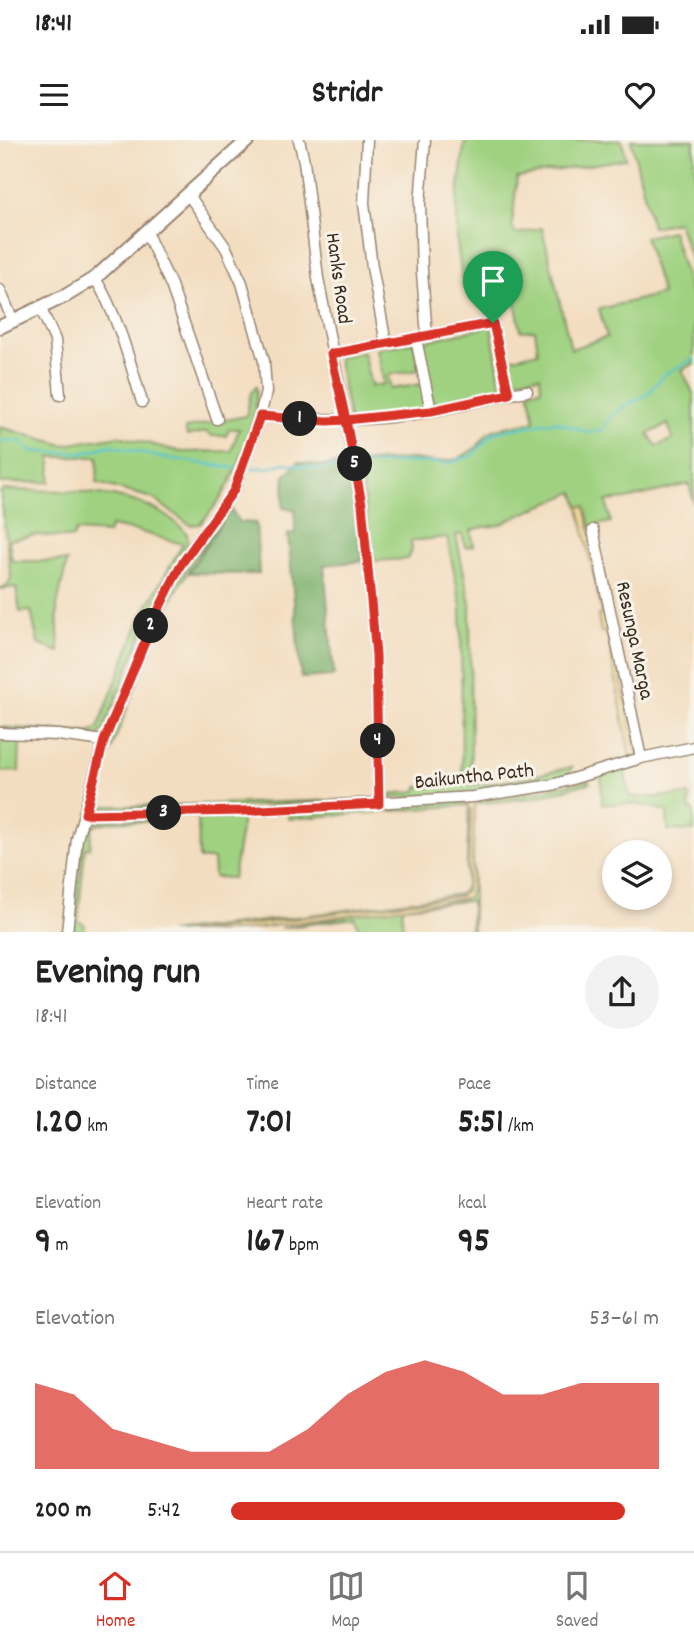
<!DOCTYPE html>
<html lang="en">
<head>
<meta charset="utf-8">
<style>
  body { margin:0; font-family:Dekko,sans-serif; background:#f2f2f2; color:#222; height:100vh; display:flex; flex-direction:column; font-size:26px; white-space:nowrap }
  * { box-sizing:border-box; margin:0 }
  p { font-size:23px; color:#767676 }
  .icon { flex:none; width:38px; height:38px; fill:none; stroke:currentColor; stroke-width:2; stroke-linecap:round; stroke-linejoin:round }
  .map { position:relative; height:792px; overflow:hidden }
  .sheet { display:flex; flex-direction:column; background:#fff; flex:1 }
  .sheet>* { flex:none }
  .buttons { position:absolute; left:602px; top:700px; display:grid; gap:14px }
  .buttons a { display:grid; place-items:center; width:70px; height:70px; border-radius:50%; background:#fff; box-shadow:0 4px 10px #0003; font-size:35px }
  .pin { position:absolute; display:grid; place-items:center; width:60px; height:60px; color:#fff; margin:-72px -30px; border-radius:50% 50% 50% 0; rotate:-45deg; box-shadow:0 0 7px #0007 }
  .pin .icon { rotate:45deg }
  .km { position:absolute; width:35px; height:35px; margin:-18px; border-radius:50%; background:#222; color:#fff; font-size:19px; line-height:35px; text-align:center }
  .round { display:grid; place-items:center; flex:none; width:74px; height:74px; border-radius:37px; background:#f2f2f2 }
  .summary { display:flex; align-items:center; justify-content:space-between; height:119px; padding:0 35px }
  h1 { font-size:38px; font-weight:700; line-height:52px }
  .figures { display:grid; grid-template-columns:repeat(3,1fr); gap:10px; height:119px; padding:7px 35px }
  .figures div { display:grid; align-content:center }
  .figures b { font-size:35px; font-weight:700 }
  .figures small { font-size:19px; font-weight:400 }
  .figures p { font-size:19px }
  .chart { height:196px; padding:14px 35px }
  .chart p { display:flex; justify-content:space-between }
  .chart svg { width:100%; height:126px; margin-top:7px; fill:#d93025; opacity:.7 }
  ul { padding:0 35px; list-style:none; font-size:23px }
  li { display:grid; grid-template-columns:112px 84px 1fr; align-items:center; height:52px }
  li i { height:18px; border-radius:9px; background:#d93025 }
  .status { display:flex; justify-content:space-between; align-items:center; height:49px; padding:0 35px; background:#fff; direction:ltr }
  .status svg { height:19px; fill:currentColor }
  header { display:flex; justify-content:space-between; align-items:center; height:91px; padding:0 35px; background:#fff; font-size:32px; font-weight:700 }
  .dock { display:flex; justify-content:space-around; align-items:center; height:98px; border-top:2px solid #e0e0e0; background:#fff; font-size:19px; color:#767676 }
  .dock a { display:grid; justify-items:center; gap:4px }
  .dock .active { color:#d93025 }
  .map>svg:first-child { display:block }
  .green { fill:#9fd180; stroke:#6d7e4f; stroke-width:2; fill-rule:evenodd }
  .forest { fill:#7fb36e; stroke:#5d6e46; stroke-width:2 }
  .sand { fill:#eeda9e; stroke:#94825e; stroke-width:2 }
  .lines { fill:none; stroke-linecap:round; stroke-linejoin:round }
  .stream { stroke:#58c6cd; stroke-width:2.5 }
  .minor-casing { stroke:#97846f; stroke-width:13 }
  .tertiary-casing { stroke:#97846f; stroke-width:16 }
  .minor { stroke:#fff; stroke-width:10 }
  .tertiary { stroke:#fff; stroke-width:12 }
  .route-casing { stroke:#fff; stroke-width:14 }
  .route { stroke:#d93025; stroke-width:9 }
  .labels { text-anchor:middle; stroke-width:6; stroke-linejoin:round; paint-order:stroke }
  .street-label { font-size:21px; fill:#3b2a1e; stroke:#f7f3e8 }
</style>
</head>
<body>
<div class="status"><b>18:41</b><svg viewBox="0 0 49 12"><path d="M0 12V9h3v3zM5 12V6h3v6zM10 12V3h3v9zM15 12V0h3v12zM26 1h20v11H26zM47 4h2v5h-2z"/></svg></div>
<header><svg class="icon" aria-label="menu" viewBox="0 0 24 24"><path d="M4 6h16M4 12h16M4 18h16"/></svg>Stridr<svg class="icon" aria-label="heart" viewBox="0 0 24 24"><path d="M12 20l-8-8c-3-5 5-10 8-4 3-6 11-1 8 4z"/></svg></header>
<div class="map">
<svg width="694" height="792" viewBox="0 0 694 792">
  <rect width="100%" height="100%" fill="#f7f3e8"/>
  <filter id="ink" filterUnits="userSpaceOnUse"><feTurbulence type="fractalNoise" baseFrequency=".0143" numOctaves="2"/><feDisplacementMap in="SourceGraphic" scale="14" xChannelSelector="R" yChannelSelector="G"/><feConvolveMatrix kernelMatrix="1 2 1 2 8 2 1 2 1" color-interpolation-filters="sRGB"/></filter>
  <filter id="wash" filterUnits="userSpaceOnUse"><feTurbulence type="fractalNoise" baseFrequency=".00686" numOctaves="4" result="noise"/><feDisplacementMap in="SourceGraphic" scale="28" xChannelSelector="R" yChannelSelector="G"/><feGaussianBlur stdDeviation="1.57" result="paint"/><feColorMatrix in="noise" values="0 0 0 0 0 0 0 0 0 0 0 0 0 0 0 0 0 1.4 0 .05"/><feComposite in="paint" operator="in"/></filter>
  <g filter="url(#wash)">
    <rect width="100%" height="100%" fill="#f3ddc0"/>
    <!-- green -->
    <g class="green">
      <path d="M465 0H622L626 19 517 37 512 86 516 94 542 88 571 209 607 197 599 169 662 154 645 97 672 91 694 165V224L682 230 694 255V364L689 344 626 359 606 361 611 382 590 386 585 366 579 367 574 352 510 379C500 389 484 384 471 391L474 406 465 407 462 394 456 395 470 463 471 645 514 640 572 627 568 636 545 642 471 654 385 658 382 655 380 635H383L384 652 388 654 417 651 418 647 462 645 461 466 447 397 411 401 412 411 407 419 373 421 359 323 412 319 435 322 458 319 477 307 488 293 496 289 535 281 529 251 541 249 540 236 508 241 505 220 538 212 535 190 521 191 511 141 463 147 457 102V61ZM668 284 673 299 657 306 648 294Z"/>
      <polygon points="631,0 694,0 694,130 678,82 652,87"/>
      <polygon points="491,186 502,251 434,270 420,202"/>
      <polygon points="414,202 419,230 388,235 391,249 423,244 426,268 421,274 350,285 338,219 340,216 363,212 371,246 384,244 377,209"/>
      <path d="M256 246C261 267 238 330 226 349 219 362 210 373 200 384L190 385 152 358 97 343 98 317H51L50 342 0 343V287L64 305 119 296 182 312 231 311 239 289H229L226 296H212L206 292 187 296 185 288 246 276 251 253Z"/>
      <path d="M4 350C60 351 148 346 187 394L188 404 151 472 103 591 98 596 0 590V587L90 593 98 588 141 477 183 404 137 391 111 386 108 393 76 391 73 398 36 395 9 400 12 421H67L57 466 59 512 38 504 31 471 20 472 16 447 0 449 8 445 11 437 0 352Z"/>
      <path d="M232 362C230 374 219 384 212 395 193 423 174 452 160 482L103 631 96 656 98 662 105 666H142L376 659 221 668 105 669 96 664 93 659 117 579 172 449Z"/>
      <polygon points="0,600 20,600 19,631 0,632"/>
      <path d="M624 629 630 656C649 660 670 655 690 655L689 669 694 670V691L668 690 667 671 637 664H602L601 636Z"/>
      <polygon points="588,640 590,643 533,658 475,664 484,659 513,656"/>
      <polygon points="464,661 471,670 467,743 466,751 460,756 231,788 169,792 289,778 460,754 466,746 469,665 288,679 288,675"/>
      <polygon points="243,677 233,738 214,737 213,719 199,719 198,679"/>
      <path d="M114 679 159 680V682C142 682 105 678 92 688L90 708H85L78 781 85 785 84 791H73L83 694 93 682Z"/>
      <polygon points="473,706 473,791 471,791 471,761 404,767 402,771 403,791 359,791 355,778 281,788 401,766 462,760 469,756"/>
    </g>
    <!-- forest -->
    <g class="forest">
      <polygon points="298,322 323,326 350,322 363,421 324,425 334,536 301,538 288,394 295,393 295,369 283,368 285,336"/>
      <polygon points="231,369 239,382 256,383 259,434 188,433"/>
    </g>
    <!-- sand -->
    <g class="sand">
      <polygon points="585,366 636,609 639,615 630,617 607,492 601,492 598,475 602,474 579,367"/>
      <path d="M484 659 475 665 471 748 469 756 466 758 238 791 188 792C280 783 369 766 460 756L466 751 467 743 471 670 464 661Z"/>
    </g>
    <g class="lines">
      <!-- stream -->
      <g class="stream">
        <polyline points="0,301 19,301 32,311 42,312 84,313 110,305 158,317 235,328"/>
        <polyline points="358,325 412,322 449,323 473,315 493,293 544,283 558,282 588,292 601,291 611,277 626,265 647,255 665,234 694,219"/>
        <polyline points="252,328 267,328 285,323 318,329 352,326"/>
      </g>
    </g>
  </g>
  <g filter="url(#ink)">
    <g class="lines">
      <defs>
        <g id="minor">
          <polyline points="299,0 304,21 318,138 362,364 376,515 379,664"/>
          <polyline points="367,0 364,63 372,127 386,204"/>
          <polyline points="425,0 420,63 422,132 427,196"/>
          <polyline points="146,92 171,145 217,279"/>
          <path d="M95 138C118 176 129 219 142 262"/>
          <polyline points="487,147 493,183"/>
          <polyline points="0,150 13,181"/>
          <polyline points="41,169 55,200 60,255"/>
          <polyline points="416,199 431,271"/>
          <polyline points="332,214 493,183 509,254"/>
          <path d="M260 276C318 281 374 282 432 271 464 265 495 256 527 251"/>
          <polyline points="593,390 641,618"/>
          <polyline points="0,593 58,595 104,601"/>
          <polyline points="85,674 243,671 473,657 552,645 641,618 694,607"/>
          <polyline points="67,792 77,699 104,601 157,473 180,426 234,350 260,276 266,252 264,221 242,143 226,108 188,54"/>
        </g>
        <polyline id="tertiary" points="0,187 67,155 95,138 248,0"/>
      </defs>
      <!-- minor casing -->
      <use href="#minor" class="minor-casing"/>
      <!-- tertiary casing -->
      <use href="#tertiary" class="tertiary-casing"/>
      <!-- minor -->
      <use href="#minor" class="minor"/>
      <!-- tertiary -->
      <use href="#tertiary" class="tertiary"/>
    </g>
  </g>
  <g class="lines" filter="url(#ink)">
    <defs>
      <polyline id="route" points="493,183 331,214 346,280 327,281 260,276 234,350 180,426 157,473 104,601 85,674 243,671 379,664 376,515 362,364 346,280 431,271 509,254 493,183"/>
    </defs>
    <!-- route casing -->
    <use href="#route" class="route-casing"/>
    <!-- route -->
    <use href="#route" class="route"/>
  </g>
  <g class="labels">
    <!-- street labels -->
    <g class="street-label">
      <text transform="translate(340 138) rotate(82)" y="7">Hanks Road</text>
      <text transform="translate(636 500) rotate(78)" y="7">Resunga Marga</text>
      <text transform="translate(474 635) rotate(-6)" y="7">Baikuntha Path</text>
    </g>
  </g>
</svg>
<div class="buttons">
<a><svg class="icon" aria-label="layers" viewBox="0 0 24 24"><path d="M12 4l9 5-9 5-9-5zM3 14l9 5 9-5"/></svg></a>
</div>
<div class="pin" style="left:493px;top:183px;background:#1e9e55"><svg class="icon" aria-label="arrive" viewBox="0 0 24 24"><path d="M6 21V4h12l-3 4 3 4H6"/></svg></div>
<b class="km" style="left:300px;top:279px">1</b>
<b class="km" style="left:151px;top:486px">2</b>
<b class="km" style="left:164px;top:673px">3</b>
<b class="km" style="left:378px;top:601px">4</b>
<b class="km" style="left:355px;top:324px">5</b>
</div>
<section class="sheet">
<div class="summary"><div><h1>Evening run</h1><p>18:41</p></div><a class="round"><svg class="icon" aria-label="share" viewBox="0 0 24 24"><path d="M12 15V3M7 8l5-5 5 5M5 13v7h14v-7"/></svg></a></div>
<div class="figures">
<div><p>Distance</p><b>1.20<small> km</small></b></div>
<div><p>Time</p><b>7:01</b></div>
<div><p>Pace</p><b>5:51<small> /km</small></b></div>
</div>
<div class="figures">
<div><p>Elevation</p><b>9<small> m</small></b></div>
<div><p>Heart rate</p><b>167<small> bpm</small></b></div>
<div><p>kcal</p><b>95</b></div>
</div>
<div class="chart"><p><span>Elevation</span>53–61 m</p>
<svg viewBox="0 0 160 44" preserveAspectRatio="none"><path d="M0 44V14L10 18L20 30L30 34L40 38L50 38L60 38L70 30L80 18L90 10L100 6L110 10L120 18L130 18L140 14L150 14L160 14V44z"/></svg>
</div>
<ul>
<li><b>200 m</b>5:42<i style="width:92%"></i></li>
</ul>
</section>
<nav class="dock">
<a class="active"><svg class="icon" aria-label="home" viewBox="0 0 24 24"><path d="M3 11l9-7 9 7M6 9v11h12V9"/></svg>Home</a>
<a><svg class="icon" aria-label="map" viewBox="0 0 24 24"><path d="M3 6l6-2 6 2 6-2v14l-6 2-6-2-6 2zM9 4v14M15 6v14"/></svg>Map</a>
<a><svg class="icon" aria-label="saved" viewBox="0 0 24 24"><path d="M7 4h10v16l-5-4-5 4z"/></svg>Saved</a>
</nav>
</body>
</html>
